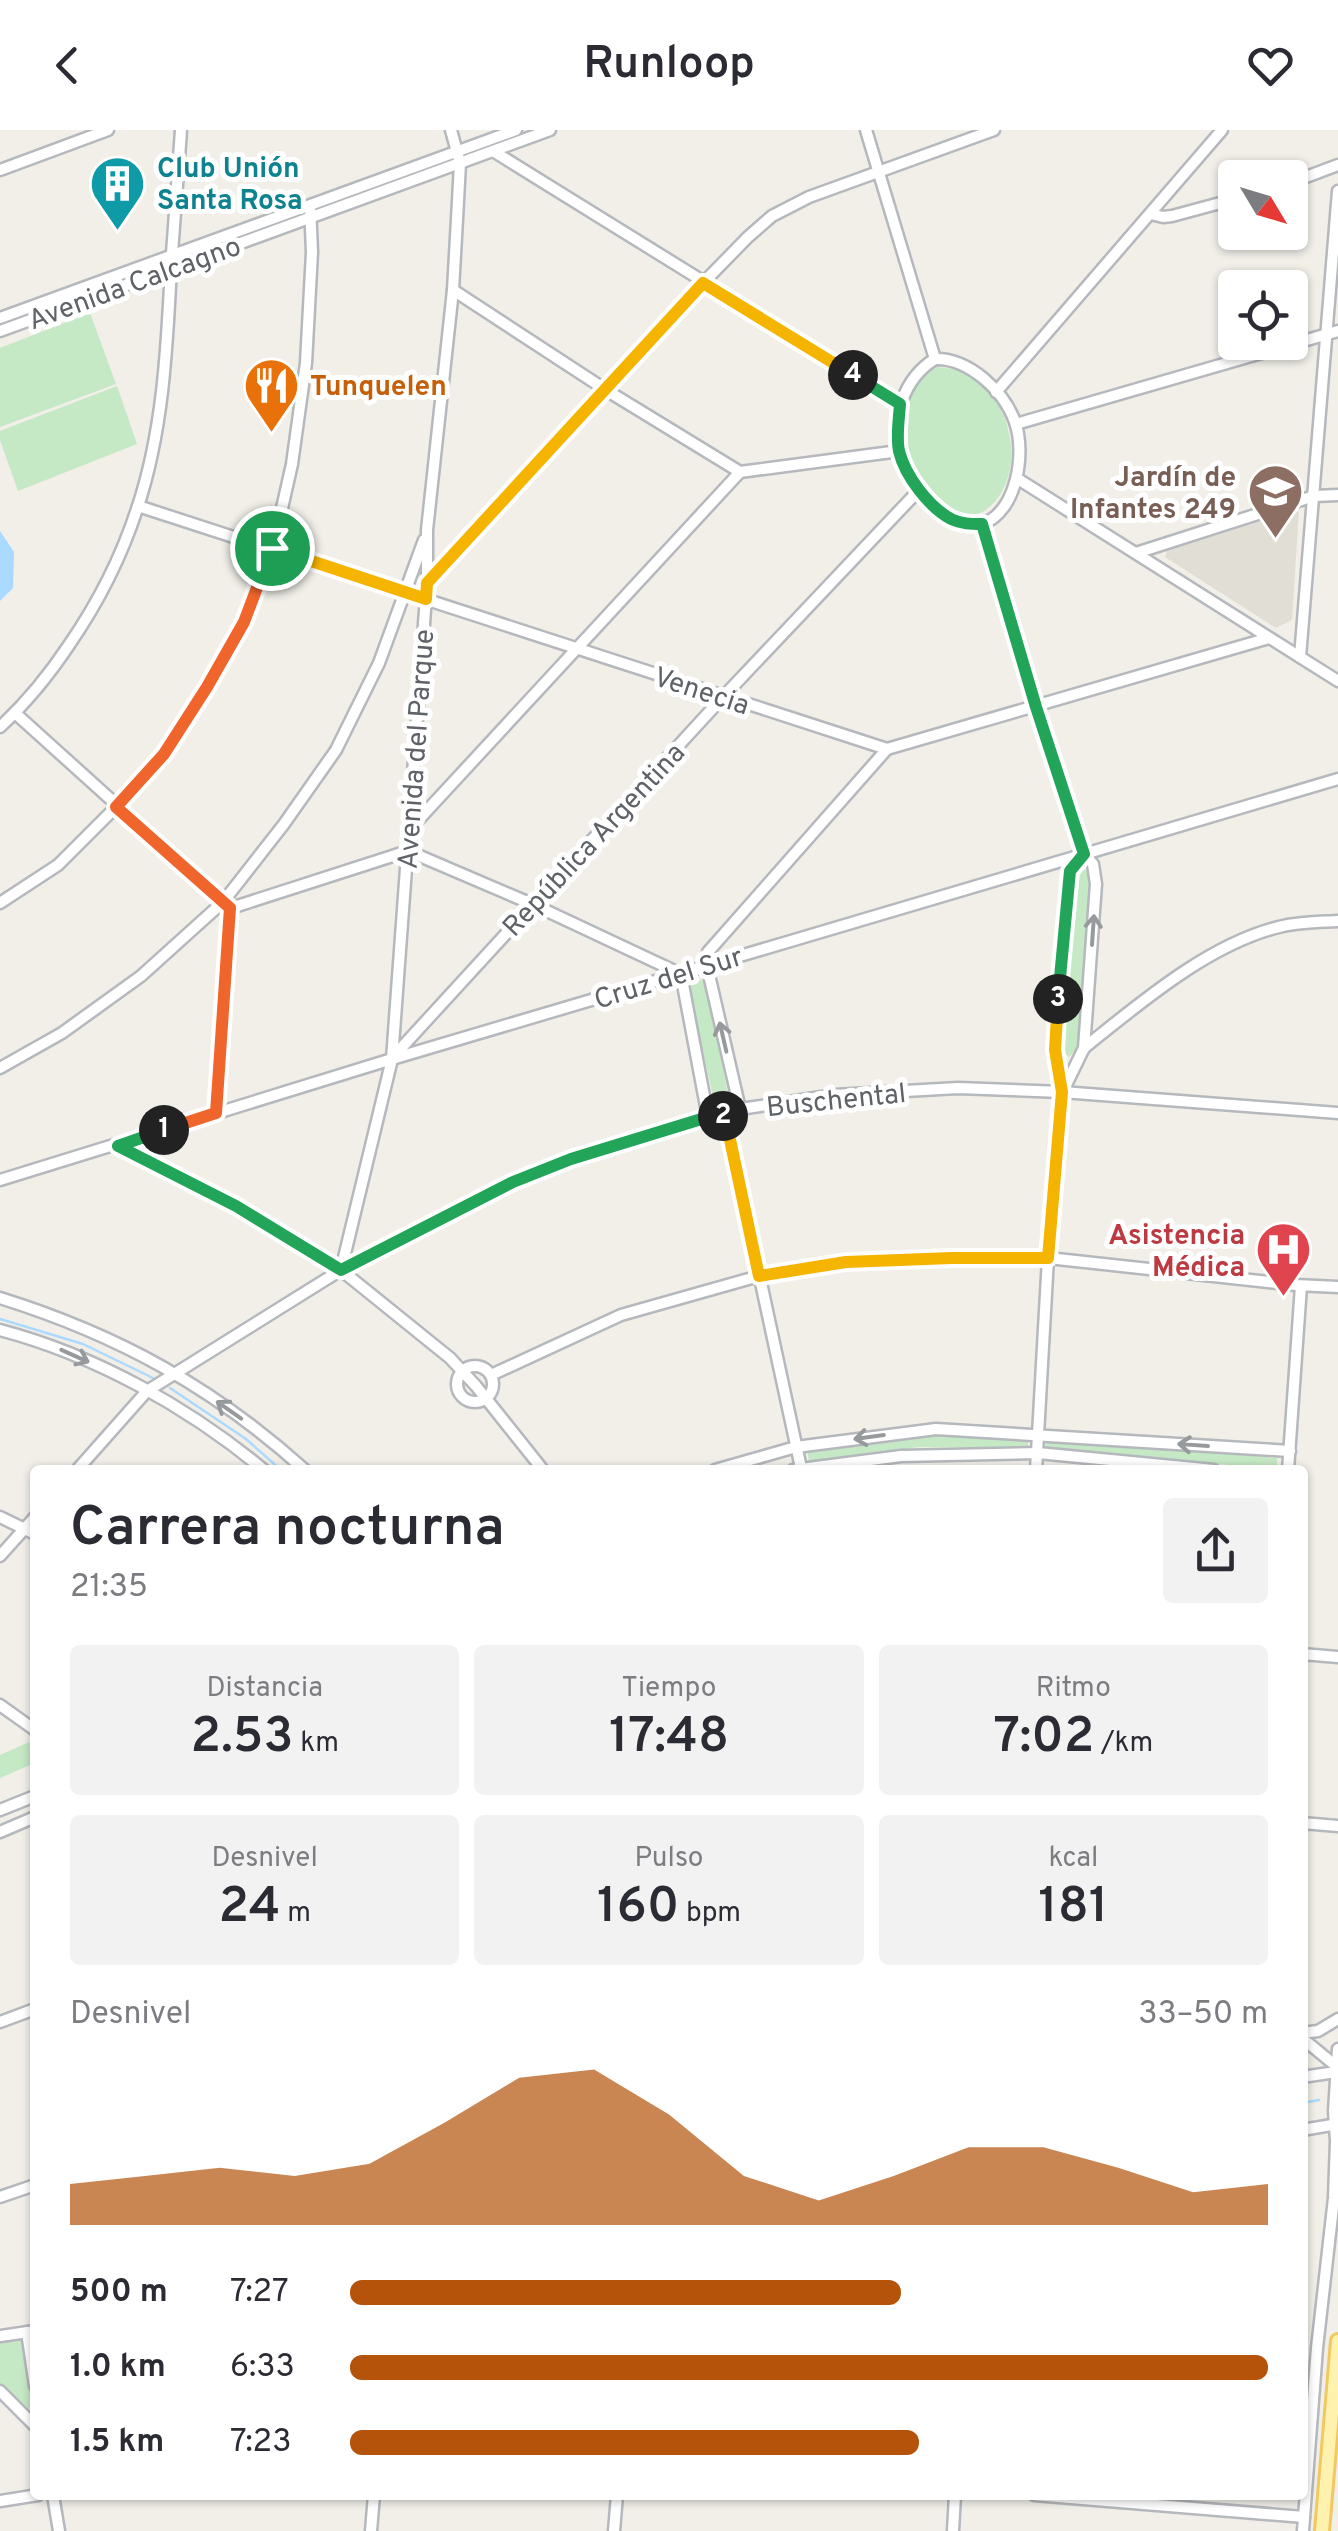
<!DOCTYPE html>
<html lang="es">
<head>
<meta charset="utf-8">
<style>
  body { margin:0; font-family:Overpass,sans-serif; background:#f2f2f3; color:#2b2b33; height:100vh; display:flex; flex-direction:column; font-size:38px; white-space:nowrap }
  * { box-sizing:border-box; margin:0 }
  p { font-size:32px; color:#7c7c81 }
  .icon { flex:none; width:55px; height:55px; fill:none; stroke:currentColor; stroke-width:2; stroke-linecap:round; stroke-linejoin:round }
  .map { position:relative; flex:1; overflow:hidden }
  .details { position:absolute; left:30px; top:1335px; width:1278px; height:1035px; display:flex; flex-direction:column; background:#fff; border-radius:10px; box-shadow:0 2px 8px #0004 }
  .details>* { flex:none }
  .needle { width:65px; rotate:128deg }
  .tools { position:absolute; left:1218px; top:30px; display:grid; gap:20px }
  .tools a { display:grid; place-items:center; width:90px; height:90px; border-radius:10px; background:#fff; box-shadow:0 2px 8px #0004; font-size:50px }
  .pin { position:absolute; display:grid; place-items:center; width:85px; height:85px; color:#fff; margin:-42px; border:5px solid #fff; border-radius:50%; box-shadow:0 2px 10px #0007 }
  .km { position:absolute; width:50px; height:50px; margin:-25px; border-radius:50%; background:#222; color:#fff; font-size:28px; line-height:50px; text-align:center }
  .round { display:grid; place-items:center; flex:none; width:105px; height:105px; border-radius:10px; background:#f2f2f3 }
  .head { display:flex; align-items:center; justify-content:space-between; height:170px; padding:0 40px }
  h1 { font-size:55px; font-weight:600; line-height:75px }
  .stats { display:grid; grid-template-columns:repeat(3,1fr); gap:15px; height:170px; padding:10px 40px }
  .stats div { display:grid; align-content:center; border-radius:10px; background:#f2f2f3; text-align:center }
  .stats b { font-size:50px; font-weight:600 }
  .stats small { font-size:28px; font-weight:400 }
  .stats p { font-size:28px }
  .chart { height:280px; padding:20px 40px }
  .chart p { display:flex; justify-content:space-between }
  .chart svg { width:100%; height:180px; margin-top:10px; fill:#b45309; opacity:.7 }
  ul { padding:0 40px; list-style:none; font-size:32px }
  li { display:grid; grid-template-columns:160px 120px 1fr; align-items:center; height:75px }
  li i { height:25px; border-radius:12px; background:#b45309 }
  header { display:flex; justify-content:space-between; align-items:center; height:130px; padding:0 40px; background:#fff; font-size:45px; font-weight:600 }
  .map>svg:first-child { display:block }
  .education { fill:#e1ded6 }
  .green { fill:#c5e8c5 }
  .water { fill:#aadaff }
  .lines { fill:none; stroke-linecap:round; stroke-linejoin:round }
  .stream { stroke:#aadaff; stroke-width:2.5 }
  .minor-casing { stroke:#b5b8bc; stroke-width:15 }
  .major-casing { stroke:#f2c960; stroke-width:18 }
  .minor { stroke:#fff; stroke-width:10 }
  .major { stroke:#fff2af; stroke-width:12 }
  .oneway { stroke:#979a9d }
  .split-1-casing { stroke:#fff; stroke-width:20 }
  .split-2-casing { stroke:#fff; stroke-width:20 }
  .split-3-casing { stroke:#fff; stroke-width:20 }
  .split-4-casing { stroke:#fff; stroke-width:20 }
  .split-5-casing { stroke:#fff; stroke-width:20 }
  .split-1 { stroke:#f0652b; stroke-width:12 }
  .split-2 { stroke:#22a559; stroke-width:12 }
  .split-3 { stroke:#f5b400; stroke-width:12 }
  .split-4 { stroke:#22a559; stroke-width:12 }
  .split-5 { stroke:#f5b400; stroke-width:12 }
  .labels { text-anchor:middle; stroke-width:10; stroke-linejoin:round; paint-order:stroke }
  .culture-label { font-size:28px; font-weight:bold; fill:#0d838f; stroke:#fff; text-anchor:start }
  .street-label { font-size:28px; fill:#5f6368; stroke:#fff }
  .food-label { font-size:28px; font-weight:bold; fill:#c56008; stroke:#fff; text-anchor:start }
  .education-label { font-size:28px; font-weight:bold; fill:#785e54; stroke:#fff; text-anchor:end }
  .health-label { font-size:28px; font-weight:bold; fill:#be3a42; stroke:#fff; text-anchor:end }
</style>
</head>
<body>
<header><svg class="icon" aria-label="back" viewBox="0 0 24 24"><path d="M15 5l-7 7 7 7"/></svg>Runloop<svg class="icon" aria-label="heart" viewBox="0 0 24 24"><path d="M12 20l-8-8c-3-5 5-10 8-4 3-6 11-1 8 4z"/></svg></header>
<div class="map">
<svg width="1338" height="2401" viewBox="0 0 1338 2401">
  <rect width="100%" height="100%" fill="#f1efe8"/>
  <!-- education -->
  <polygon class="education" points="1295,380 1299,382 1292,490 1276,498 1165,427 1167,421"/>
  <!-- green -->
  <g class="green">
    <polygon points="90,183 116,254 0,297 0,218"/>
    <path d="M936 237C950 238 961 240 973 247 1008 271 1023 326 1001 363 995 373 985 384 972 385 940 387 915 344 907 317 903 308 904 290 906 279 909 261 923 247 936 237Z"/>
    <polygon points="117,256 137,314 18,361 0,310 0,301"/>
    <polygon points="1084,739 1091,744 1078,918 1069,927 1061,919 1070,748"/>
    <polygon points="702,850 706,854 728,964 726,971 719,974 714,970 689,859 690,853"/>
    <polygon points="918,1305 1028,1308 1028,1318 919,1317 809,1331 807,1319"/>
    <polygon points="1046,1309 1277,1328 1277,1339 1045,1320"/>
    <polygon points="29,1612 35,1633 0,1648 0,1625"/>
    <polygon points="19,2209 23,2211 34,2280 32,2281 0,2254 0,2212"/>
  </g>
  <!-- water -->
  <polygon class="water" points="0,401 14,422 13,458 0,471"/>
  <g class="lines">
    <!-- stream -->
    <g class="stream">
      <polyline points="0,1189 83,1214 153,1248"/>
      <polyline points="170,1258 246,1309 281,1340"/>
      <polyline points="1302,1973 1319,1970"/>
    </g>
    <defs>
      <g id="minor">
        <polyline points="866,0 935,229"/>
        <polyline points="493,21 901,274"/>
        <polyline points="0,40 108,0"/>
        <polyline points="1290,53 1338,35"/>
        <polyline points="1151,84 1163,87 1172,86 1235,69"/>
        <polyline points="453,160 606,260 740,342"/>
        <polyline points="0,188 516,0"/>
        <polyline points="0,201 550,0"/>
        <path d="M935 229C969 228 1004 261 1015 292 1026 323 1017 382 982 394 949 406 908 350 900 324 890 289 904 248 935 229Z"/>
        <polyline points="996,262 1222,0"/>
        <polyline points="1016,294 1338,201"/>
        <polyline points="1018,349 1338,551"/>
        <polyline points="138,376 887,619 1269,508"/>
        <polyline points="982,394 1035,577 1084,724 1093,734 1096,754 1084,918 1063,961"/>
        <polyline points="1136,423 1314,366 1338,365"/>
        <polyline points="428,452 703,153 748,107 772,86 809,67 994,0"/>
        <polyline points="1300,527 1338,61"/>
        <polyline points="15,583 231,778 216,983"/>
        <path d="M0 597C26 573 49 545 69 515 98 473 121 428 137 379 163 302 167 218 171 137 174 92 178 46 181 0"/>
        <polyline points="410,699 740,342 899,321"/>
        <polyline points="0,773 58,735 116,677 164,624 207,557 244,492 273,418 292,334 306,233 312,122 310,76"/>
        <polyline points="231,778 408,721 532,774 681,844 708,987"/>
        <path d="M1084 918C1140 873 1211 812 1283 796 1301 792 1320 792 1338 791"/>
        <polyline points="393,927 723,567 919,360"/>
        <polyline points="0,938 62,903 141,846 223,772 284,694 336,620 379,533 424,410"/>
        <polyline points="740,979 707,836 708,822 887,619"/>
        <polyline points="725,986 801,1338"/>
        <polyline points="118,1015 236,1076 341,1140 450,1228 476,1256 543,1340"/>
        <polyline points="0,1050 392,929 1338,649"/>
        <polyline points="341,1140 392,929 427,453 427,400 453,160 458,71 460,33 451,0"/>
        <path d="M0 1168C118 1205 213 1257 305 1340"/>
        <path d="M0 1200C95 1225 188 1277 264 1340"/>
        <circle cx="475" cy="1254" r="18"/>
        <polyline points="491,1245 621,1185 759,1146 846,1132 952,1128 1048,1128 1296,1155 1338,1157"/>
        <polyline points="77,1340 147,1261 341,1140 513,1052 571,1029 708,987 725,986 740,979 835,965 958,958 1062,962 1338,983"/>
        <polyline points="715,1340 796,1317 936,1299 1290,1321"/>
        <polyline points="793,1340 901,1326 1038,1323 1214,1340"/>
        <polyline points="1036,1340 1048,1128 1062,962 1055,920 1066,762 1070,741 1084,724"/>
        <polyline points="1288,1340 1301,1156"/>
        <polyline points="0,1387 35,1404"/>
        <polyline points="0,1426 35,1387"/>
        <polyline points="1302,1524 1338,1527"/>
        <polyline points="0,1575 35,1600"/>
        <polyline points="0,1680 35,1666"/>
        <polyline points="1302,1693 1338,1696"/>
        <polyline points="0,1702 35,1687"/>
        <polyline points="0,1892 35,1879"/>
        <polyline points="1302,1903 1318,1901 1338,1889"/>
        <polyline points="1302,1908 1336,1936"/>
        <polyline points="1302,1947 1336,1942"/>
        <polyline points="1302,2000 1338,1994"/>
        <polyline points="0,2067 35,2055"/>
        <polyline points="27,2202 35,2256"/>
        <polyline points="0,2206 35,2201"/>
        <polyline points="0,2261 35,2296"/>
        <polyline points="53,2365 59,2401"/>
        <polyline points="1034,2365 1304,2387"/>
        <polyline points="0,2371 38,2365"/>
        <polyline points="371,2401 374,2365"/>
        <polyline points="614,2401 617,2365"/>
        <polyline points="953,2401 955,2365"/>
        <polyline points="1303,2401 1317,2218 1334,2068 1336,2011 1334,1981 1338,1919"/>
      </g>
      <polyline id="major" points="1322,2401 1338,2211"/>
    </defs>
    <!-- minor casing -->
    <use href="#minor" class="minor-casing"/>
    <!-- major casing -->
    <use href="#major" class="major-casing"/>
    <!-- minor -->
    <use href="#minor" class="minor"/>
    <!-- major -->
    <use href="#major" class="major"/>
  </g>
  <!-- one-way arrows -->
  <defs><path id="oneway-shaft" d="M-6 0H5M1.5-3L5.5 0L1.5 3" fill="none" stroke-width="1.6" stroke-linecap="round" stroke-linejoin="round" transform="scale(2.5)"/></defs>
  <g class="oneway">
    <use href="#oneway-shaft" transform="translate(1093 800) rotate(-86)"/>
    <use href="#oneway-shaft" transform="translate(723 907) rotate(-103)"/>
    <use href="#oneway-shaft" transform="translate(75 1226) rotate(24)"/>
    <use href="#oneway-shaft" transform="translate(229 1280) rotate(-145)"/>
    <use href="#oneway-shaft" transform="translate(869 1307) rotate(172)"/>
    <use href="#oneway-shaft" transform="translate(1193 1315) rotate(-176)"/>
  </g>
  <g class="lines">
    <defs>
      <polyline id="split-1" points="164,1000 216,983 230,778 116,677 164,624 207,557 244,492 272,418"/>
      <polyline id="split-2" points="164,1000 118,1016 236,1076 341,1140 513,1052 571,1029 708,987 723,986"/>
      <polyline id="split-3" points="723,986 725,986 759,1146 846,1132 952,1128 1048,1128 1062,962 1055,920 1058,869"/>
      <path id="split-4" d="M853 245 900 274C899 289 896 307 899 321 905 346 929 377 951 389 961 394 971 394 982 394L1036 577 1084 724 1070 741 1058 869"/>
      <polyline id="split-5" points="272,418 426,469 427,453 703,153 853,245"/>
    </defs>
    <!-- split-1 casing -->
    <use href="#split-1" class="split-1-casing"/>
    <!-- split-2 casing -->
    <use href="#split-2" class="split-2-casing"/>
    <!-- split-3 casing -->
    <use href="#split-3" class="split-3-casing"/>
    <!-- split-4 casing -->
    <use href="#split-4" class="split-4-casing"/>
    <!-- split-5 casing -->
    <use href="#split-5" class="split-5-casing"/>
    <!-- split-1 -->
    <use href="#split-1" class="split-1"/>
    <!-- split-2 -->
    <use href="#split-2" class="split-2"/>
    <!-- split-3 -->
    <use href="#split-3" class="split-3"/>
    <!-- split-4 -->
    <use href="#split-4" class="split-4"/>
    <!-- split-5 -->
    <use href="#split-5" class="split-5"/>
  </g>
  <!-- icons -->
  <defs>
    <symbol id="building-pin" viewBox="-11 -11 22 30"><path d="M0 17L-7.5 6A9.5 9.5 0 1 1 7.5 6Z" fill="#0f9aa8" stroke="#fff"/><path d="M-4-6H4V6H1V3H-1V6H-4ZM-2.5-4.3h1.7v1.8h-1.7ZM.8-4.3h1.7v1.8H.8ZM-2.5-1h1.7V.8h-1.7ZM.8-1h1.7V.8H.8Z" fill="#fff"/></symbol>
    <symbol id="restaurant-pin" viewBox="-11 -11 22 30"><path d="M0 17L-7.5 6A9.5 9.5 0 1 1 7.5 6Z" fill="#e8710a" stroke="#fff"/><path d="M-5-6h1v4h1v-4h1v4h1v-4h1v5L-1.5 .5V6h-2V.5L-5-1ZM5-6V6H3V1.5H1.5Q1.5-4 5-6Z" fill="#fff"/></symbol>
    <symbol id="school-pin" viewBox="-11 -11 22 30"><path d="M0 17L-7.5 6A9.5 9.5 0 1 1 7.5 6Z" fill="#8d6e63" stroke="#fff"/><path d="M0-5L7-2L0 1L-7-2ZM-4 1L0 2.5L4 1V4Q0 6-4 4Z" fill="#fff"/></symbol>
    <symbol id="hospital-pin" viewBox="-11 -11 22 30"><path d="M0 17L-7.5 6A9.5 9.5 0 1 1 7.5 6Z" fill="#e0444e" stroke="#fff"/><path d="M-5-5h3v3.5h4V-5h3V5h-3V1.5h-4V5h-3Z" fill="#fff"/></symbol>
  </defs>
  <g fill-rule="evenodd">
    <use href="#building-pin" x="86" y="22" width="63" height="86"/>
    <use href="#restaurant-pin" x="240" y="224" width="63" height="86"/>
    <use href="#school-pin" x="1244" y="330" width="63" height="86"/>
    <use href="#hospital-pin" x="1252" y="1088" width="63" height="86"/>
  </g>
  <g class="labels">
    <!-- culture labels -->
    <g class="culture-label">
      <text x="157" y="47">Club Unión<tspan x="157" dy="32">Santa Rosa</tspan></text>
    </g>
    <!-- street labels -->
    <g class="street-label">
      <text transform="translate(134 152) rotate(-20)" y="10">Avenida Calcagno</text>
      <text transform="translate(702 560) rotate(18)" y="10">Venecia</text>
      <text transform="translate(415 619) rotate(-86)" y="10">Avenida del Parque</text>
      <text transform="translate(593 709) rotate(-47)" y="10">República Argentina</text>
      <text transform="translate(668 847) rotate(-17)" y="10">Cruz del Sur</text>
      <text transform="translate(836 969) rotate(-6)" y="10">Buschental</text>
    </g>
    <!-- food labels -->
    <g class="food-label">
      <text x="310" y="265">Tunquelen</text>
    </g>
    <!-- education labels -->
    <g class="education-label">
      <text x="1236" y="356">Jardín de<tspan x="1236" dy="32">Infantes 249</tspan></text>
    </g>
    <!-- health labels -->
    <g class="health-label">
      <text x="1245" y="1114">Asistencia<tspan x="1245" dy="32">Médica</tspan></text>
    </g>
  </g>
</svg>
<div class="tools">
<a><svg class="needle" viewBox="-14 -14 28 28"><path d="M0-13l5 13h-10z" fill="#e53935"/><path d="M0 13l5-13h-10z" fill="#7c7c81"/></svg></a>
<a><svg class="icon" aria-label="locate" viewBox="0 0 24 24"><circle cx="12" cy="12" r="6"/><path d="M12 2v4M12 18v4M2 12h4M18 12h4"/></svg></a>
</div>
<div class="pin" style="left:272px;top:418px;background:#1e9e55"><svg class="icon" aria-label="arrive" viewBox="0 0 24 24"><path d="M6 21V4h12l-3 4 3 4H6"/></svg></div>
<b class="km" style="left:164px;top:1000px">1</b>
<b class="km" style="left:723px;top:986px">2</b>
<b class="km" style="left:1058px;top:869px">3</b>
<b class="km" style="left:853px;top:245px">4</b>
<section class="details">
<div class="head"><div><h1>Carrera nocturna</h1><p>21:35</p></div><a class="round"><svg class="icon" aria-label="share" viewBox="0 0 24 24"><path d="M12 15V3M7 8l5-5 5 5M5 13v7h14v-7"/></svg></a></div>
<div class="stats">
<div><p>Distancia</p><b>2.53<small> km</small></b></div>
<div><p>Tiempo</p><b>17:48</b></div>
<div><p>Ritmo</p><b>7:02<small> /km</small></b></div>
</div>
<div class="stats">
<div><p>Desnivel</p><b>24<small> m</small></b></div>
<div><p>Pulso</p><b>160<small> bpm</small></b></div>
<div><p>kcal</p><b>181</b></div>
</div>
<div class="chart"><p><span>Desnivel</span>33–50 m</p>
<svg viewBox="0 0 160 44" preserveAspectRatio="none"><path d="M0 44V34L10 32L20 30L30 32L40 29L50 19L60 8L70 6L80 17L90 32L100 38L110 32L120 25L130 25L140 30L150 36L160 34V44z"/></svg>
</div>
<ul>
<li><b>500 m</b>7:27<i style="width:60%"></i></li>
<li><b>1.0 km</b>6:33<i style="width:100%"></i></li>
<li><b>1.5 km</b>7:23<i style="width:62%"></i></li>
</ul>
</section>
</div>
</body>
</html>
